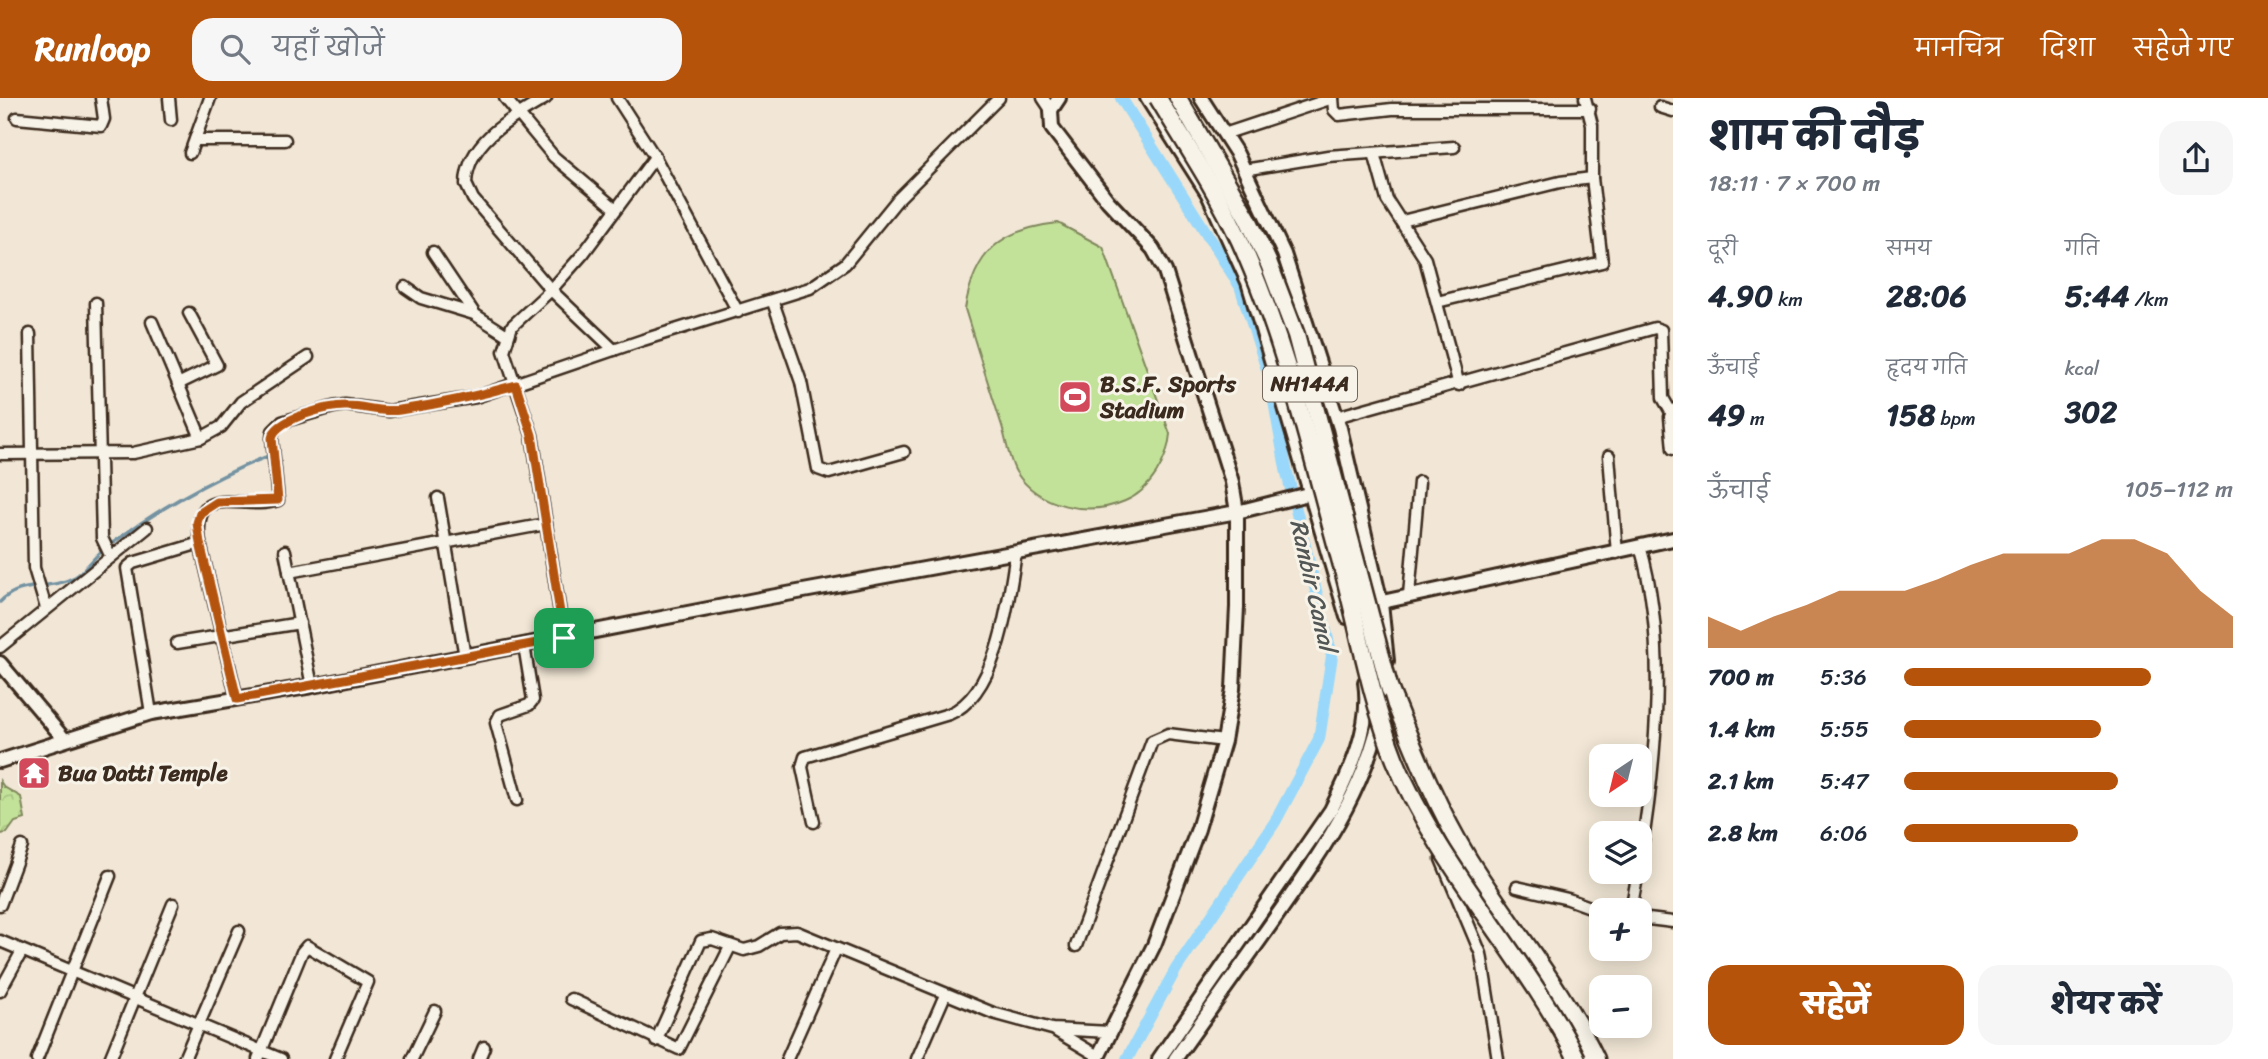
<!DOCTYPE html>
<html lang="hi">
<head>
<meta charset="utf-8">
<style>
  body { margin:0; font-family:Sriracha,"Playpen Sans Deva",sans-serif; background:#f6f6f7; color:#1f2937; height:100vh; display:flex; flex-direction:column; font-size:26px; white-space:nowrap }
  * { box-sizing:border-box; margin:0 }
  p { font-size:23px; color:#747a83 }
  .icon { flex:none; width:38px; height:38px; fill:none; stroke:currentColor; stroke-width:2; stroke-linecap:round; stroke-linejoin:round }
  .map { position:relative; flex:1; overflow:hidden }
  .sheet { display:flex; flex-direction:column; background:#fff; width:595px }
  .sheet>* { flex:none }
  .needle { width:46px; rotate:215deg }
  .fabs { position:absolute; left:1589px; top:646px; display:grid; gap:14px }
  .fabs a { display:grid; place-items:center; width:63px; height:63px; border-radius:14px; background:#fff; box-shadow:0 4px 18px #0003; font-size:35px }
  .pin { position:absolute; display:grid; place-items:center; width:60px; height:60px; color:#fff; margin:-30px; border-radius:14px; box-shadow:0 4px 10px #0006 }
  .round { display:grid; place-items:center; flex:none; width:74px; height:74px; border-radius:21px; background:#f6f6f7 }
  .headline { display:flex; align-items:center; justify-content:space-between; height:119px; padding:0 35px }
  h1 { font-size:38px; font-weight:800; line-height:52px }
  .metrics { display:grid; grid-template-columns:repeat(3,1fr); gap:10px; height:119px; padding:7px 35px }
  .metrics div { display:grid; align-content:center }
  .metrics b { font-size:30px; font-weight:800 }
  .metrics small { font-size:19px; font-weight:400 }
  .metrics p { font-size:19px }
  .chart { height:196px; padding:14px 35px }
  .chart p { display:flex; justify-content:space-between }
  .chart svg { width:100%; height:126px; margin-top:7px; fill:#b45309; opacity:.7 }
  .primary-button { display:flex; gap:14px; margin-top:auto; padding:14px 35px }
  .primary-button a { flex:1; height:80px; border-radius:21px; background:#b45309; color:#fff; font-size:28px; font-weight:800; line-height:80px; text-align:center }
  .primary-button a+a { background:#f6f6f7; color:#1f2937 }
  ul { padding:0 35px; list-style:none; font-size:23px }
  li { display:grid; grid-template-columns:112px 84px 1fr; align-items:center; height:52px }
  li i { height:18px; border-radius:9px; background:#b45309 }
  header { display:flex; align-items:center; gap:42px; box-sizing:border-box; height:98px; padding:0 35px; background:#b45309; color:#fff }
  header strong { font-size:33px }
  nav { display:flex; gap:38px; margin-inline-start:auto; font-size:24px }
  .search { width:490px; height:63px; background:#f6f6f7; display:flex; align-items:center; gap:18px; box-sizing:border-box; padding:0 24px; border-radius:21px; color:#747a83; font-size:26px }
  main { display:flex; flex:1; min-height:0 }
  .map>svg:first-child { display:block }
  .forest { fill:url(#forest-crowns); stroke:#7f865c; stroke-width:2 }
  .pitch { fill:#c3e299; stroke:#7f865c; stroke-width:2 }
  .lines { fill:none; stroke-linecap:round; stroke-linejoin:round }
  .stream { stroke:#7392a2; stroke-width:3.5 }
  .canal { stroke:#99d8fa; stroke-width:12 }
  .minor-casing { stroke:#3b2a1e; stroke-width:15 }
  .tertiary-casing { stroke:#3b2a1e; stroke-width:18 }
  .trunk-casing { stroke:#3b2a1e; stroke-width:21 }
  .minor { stroke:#f7f3e8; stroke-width:10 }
  .tertiary { stroke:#f7f3e8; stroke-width:12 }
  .trunk { stroke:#f7f3e8; stroke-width:16 }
  .trunk-bridge-casing { stroke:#3b2a1e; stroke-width:21; stroke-linecap:butt }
  .trunk-bridge { stroke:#f7f3e8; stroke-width:16 }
  .route-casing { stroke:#fff; stroke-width:14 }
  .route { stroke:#b45309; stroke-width:9 }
  .labels { text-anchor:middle; stroke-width:6; stroke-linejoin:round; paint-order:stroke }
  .shield { fill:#f7f3e8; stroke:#73665b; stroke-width:2 }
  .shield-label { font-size:21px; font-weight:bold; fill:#3b2a1e }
  .poi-label { font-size:23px; font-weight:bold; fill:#3b2a1e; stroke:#f7f3e8; text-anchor:start }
  .water-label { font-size:24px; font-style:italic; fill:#525655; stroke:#f7f3e8 }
</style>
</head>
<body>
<header>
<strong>Runloop</strong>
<div class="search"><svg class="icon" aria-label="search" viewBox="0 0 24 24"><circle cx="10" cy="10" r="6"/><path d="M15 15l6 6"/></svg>यहाँ खोजें</div>
<nav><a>मानचित्र</a><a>दिशा</a><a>सहेजे गए</a></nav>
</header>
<main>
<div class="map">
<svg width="1673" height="961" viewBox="0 0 1673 961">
  <defs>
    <pattern id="forest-crowns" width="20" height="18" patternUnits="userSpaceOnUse" patternTransform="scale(1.75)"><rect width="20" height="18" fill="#c3e299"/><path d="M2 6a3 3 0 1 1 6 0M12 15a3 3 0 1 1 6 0" fill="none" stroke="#a8c283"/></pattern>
  </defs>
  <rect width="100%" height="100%" fill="#f2e7d6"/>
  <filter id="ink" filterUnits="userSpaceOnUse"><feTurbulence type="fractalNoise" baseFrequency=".0143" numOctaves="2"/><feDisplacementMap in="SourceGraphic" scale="14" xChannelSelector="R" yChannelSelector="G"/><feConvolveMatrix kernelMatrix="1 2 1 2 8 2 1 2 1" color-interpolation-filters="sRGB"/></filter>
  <g filter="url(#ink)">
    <!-- forest -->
    <polygon class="forest" points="0,683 4,689 21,699 25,721 15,724 7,735 0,736"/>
    <!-- pitch -->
    <path class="pitch" d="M1058 125 1103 149 1170 336C1168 362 1150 393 1125 403 1088 419 1039 409 1016 374 1009 362 1006 342 1002 328 989 289 977 250 965 211 974 154 1001 131 1058 125Z"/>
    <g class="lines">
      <!-- stream -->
      <path class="stream" d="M0 504C20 482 50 493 75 479 85 473 92 461 102 453 150 416 209 381 266 359"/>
      <!-- canal -->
      <polyline class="canal" points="1121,0 1240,188 1270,281 1286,371 1332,558 1319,641 1275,724 1176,871 1127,961"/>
      <defs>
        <g id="minor">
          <polyline points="169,0 171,22"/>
          <polyline points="505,0 554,59 616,111"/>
          <path d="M546 0C514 19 467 42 466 86L473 101 551 192 614 252"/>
          <polyline points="617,0 655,59 738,214"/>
          <polyline points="1043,0 1051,12"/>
          <polyline points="1333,0 1334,12 1339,17 1392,11 1590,11"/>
          <polyline points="1660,9 1673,13"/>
          <polyline points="17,20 101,28 104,21 101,0"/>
          <polyline points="1224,36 1333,0"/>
          <polyline points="195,42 285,42"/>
          <polyline points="190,55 210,0"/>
          <polyline points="1374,55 1387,102 1425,161 1459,287"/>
          <polyline points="1244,72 1328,58 1454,49"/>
          <polyline points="1402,123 1560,84 1592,80"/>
          <polyline points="433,154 474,215"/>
          <polyline points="405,189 421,200 474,216 507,237"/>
          <polyline points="773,204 801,284 818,371 829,375 904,354"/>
          <polyline points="1437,204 1602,164 1592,80 1592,27 1585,0"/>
          <polyline points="96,205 102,440 111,459"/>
          <polyline points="152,224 201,340"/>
          <polyline points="30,236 34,470 46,510"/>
          <polyline points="178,286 217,267 189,215"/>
          <polyline points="1673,312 1670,319 1673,351"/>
          <polyline points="1336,319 1655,230 1661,232 1663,300 1671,314"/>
          <polyline points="0,356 133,355 201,340 221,329 241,304 308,259"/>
          <polyline points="1609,358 1617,455"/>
          <polyline points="438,400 465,559"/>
          <polyline points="285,453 312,588"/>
          <polyline points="289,474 546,426"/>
          <polyline points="1409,497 1419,384"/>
          <polyline points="564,540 532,337 504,253 512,228 551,192 583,156 655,59"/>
          <polyline points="177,545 300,525"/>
          <polyline points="0,549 147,430"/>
          <path d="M237 601 200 445C191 381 241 414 278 402L272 340 273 333 282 324 333 309 345 307 389 313 476 299 643 242 810 190 845 166 898 101 999 0"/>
          <polyline points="151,615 127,470 133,465 200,445"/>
          <polyline points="517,702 496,625 500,617 529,607 533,602 524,547"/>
          <path d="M814 724 802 669 805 659 949 616C998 596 1009 501 1016 454"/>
          <polyline points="1441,761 1481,856 1498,961"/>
          <path d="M1640 761C1656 664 1668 543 1640 448"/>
          <polyline points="1517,789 1568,801 1601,813"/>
          <polyline points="0,807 22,748"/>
          <polyline points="1631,812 1638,774"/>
          <polyline points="1640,820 1673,824"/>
          <polyline points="0,843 281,961"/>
          <polyline points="1076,848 1152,643 1168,636 1224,643"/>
          <polyline points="0,893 22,853"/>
          <polyline points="571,901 679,951 730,849"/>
          <polyline points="1056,933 1098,958"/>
          <polyline points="656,943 701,843 712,841 744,852 759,848 780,835 797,834 993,915 1052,931 1110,934"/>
          <polyline points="37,961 110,778"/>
          <polyline points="110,961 173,806"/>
          <polyline points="184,961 239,833"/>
          <polyline points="258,961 302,854 307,848 368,884 335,961"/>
          <polyline points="412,961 435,913"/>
          <polyline points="479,961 484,949"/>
          <polyline points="787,961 836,851"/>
          <polyline points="917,961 945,897"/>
        </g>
        <g id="tertiary">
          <polyline points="1059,0 1051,12 1052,30 1108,103 1153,151 1165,173 1232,384 1237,414 1237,509 1233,591 1224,643 1198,731 1154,847 1097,961"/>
          <polyline points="1147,0 1208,96 1248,184 1347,519"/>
          <polyline points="1201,0 1237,56 1284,156 1340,330 1381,505 1387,563"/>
          <polyline points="1373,506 1673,441"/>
          <polyline points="0,565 65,642"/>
          <polyline points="0,663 151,615 312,588 765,500 1237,414 1312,395"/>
          <path d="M1159 961 1331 712C1350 674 1372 628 1365 584"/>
          <path d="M1175 961C1207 916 1239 871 1271 826 1326 748 1373 683 1387 585"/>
        </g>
        <path id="trunk" d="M1390 592C1414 651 1436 708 1469 762 1511 829 1562 889 1596 961"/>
      </defs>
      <!-- minor casing -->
      <use href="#minor" class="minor-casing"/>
      <!-- tertiary casing -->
      <use href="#tertiary" class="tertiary-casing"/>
      <!-- trunk casing -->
      <use href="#trunk" class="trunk-casing"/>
      <!-- minor -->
      <use href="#minor" class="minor"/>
      <!-- tertiary -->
      <use href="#tertiary" class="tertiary"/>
      <!-- trunk -->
      <use href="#trunk" class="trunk"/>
      <defs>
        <g id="trunk-bridge">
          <path d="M1158 0C1186 47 1217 93 1240 143 1285 242 1310 352 1339 457 1358 525 1369 596 1395 662 1439 770 1525 857 1577 961"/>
          <polyline points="1178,0 1248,121 1269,166 1296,237 1390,592"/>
        </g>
      </defs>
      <!-- trunk-bridge casing -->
      <use href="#trunk-bridge" class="trunk-bridge-casing"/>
      <!-- trunk-bridge -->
      <use href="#trunk-bridge" class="trunk-bridge"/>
    </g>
  </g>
  <g class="lines" filter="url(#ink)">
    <defs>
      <path id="route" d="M516 287 532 337 564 540 237 601 200 445 197 425 200 415 217 404 278 402 272 340C275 321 329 307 347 308 365 308 381 315 400 312 440 306 477 298 516 287Z"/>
    </defs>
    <!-- route casing -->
    <use href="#route" class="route-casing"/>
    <!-- route -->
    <use href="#route" class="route"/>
  </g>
  <!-- icons -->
  <defs>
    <symbol id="stadium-square" viewBox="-11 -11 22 22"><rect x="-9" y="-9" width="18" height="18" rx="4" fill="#d1495b" stroke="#f7f3e8"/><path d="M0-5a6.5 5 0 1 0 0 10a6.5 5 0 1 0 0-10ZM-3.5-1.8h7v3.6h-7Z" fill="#fff"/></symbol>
    <symbol id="temple-square" viewBox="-11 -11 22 22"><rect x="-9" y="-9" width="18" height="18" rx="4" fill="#d1495b" stroke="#f7f3e8"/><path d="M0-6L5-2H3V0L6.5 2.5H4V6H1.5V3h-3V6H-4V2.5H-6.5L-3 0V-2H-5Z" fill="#fff"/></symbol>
  </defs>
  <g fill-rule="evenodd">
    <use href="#stadium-square" x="1056" y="280" width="38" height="38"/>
    <use href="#temple-square" x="15" y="656" width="38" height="38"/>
  </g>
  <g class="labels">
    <!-- shield labels -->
    <rect class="shield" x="1263" y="268.5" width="94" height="35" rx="5"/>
    <g class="shield-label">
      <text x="1310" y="293">NH144A</text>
    </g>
    <!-- poi labels -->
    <g class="poi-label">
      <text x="1100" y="294">B.S.F. Sports<tspan x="1100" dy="26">Stadium</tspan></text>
      <text x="58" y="683">Bua Datti Temple</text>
    </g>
    <!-- water labels -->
    <g class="water-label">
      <text transform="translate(1313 487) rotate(77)" y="8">Ranbir Canal</text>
    </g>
  </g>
</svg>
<div class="fabs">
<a><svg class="needle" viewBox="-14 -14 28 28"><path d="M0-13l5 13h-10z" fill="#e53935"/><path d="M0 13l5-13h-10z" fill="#747a83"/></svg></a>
<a><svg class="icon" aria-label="layers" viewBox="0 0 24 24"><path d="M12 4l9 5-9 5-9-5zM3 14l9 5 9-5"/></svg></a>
<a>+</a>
<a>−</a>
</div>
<div class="pin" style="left:564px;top:540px;background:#1e9e55"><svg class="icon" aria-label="arrive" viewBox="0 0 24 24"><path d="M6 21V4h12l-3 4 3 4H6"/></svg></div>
</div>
<section class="sheet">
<div class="headline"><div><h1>शाम की दौड़</h1><p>18:11 · 7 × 700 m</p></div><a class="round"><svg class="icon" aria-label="share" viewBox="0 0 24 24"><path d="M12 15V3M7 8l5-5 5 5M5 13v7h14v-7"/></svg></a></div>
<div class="metrics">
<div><p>दूरी</p><b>4.90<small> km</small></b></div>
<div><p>समय</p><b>28:06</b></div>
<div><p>गति</p><b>5:44<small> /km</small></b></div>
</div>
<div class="metrics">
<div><p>ऊँचाई</p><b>49<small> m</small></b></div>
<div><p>हृदय गति</p><b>158<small> bpm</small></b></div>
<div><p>kcal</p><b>302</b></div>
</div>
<div class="chart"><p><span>ऊँचाई</span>105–112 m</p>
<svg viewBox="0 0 160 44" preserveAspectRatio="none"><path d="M0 44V33L10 38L20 33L30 29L40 24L50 24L60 24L70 20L80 15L90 11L100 11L110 11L120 6L130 6L140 11L150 24L160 33V44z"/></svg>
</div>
<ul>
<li><b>700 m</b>5:36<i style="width:75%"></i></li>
<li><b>1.4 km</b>5:55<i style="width:60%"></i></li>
<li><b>2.1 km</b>5:47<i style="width:65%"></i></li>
<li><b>2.8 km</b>6:06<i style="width:53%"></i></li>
</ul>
<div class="primary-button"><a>सहेजें</a><a>शेयर करें</a></div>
</section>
</main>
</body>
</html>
